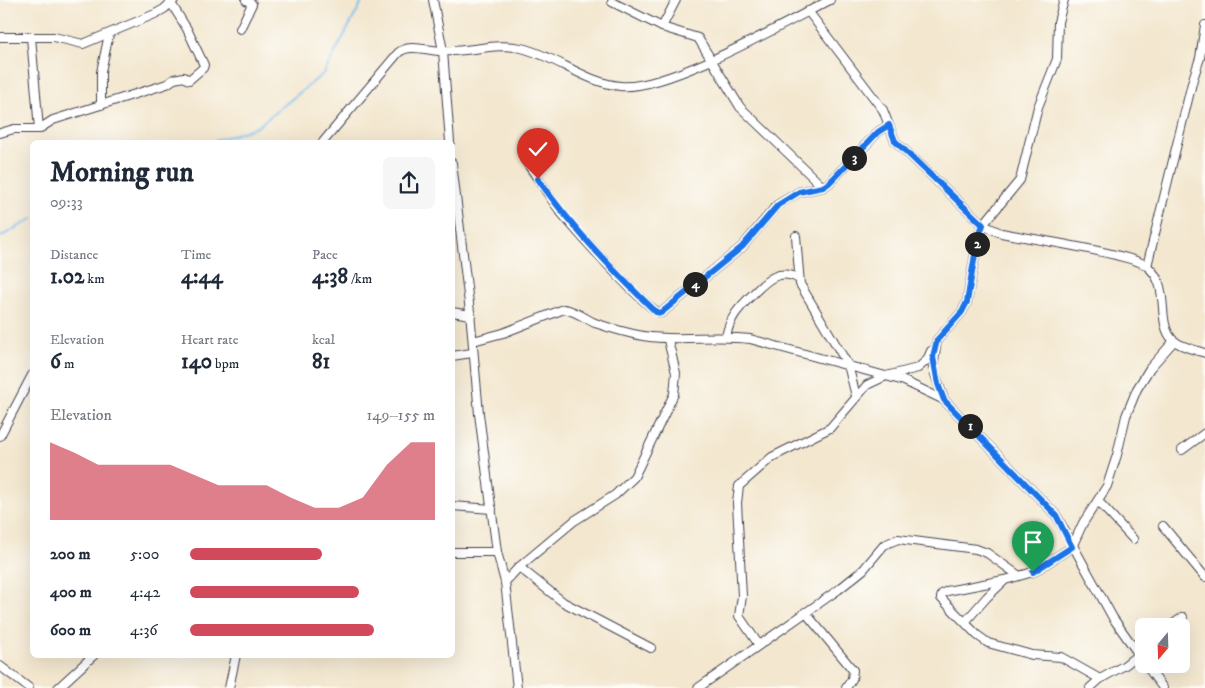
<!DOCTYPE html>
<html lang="en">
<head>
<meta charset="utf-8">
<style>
  body { margin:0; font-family:"IM FELL DW Pica",serif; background:#f6f6f7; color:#1f2937; height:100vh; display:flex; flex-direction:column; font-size:19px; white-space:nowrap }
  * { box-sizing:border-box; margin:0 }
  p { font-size:16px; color:#747a83 }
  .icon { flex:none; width:28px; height:28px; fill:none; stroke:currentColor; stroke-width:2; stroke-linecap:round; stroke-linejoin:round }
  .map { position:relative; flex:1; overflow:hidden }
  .side { position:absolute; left:30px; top:140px; width:425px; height:518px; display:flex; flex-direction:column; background:#fff; border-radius:8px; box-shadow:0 5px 20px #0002 }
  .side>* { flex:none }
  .needle { width:32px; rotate:199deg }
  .tools { position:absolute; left:1135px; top:618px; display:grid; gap:10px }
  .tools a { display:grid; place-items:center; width:55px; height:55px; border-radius:8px; background:#fff; box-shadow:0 5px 20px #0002; font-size:25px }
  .pin { position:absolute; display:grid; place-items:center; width:42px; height:42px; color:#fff; margin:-51px -21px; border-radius:50% 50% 50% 0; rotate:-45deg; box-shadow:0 0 5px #0007 }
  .pin .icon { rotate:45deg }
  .km { position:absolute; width:25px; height:25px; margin:-12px; border-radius:50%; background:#222; color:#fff; font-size:14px; line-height:25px; text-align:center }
  .round { display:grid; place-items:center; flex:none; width:52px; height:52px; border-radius:8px; background:#f6f6f7 }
  .head { display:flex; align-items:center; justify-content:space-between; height:85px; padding:0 20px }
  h1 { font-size:28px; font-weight:700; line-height:38px }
  .figures { display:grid; grid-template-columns:repeat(3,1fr); gap:8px; height:85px; padding:5px 20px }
  .figures div { display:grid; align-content:center }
  .figures b { font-size:21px; font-weight:700 }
  .figures small { font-size:14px; font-weight:400 }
  .figures p { font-size:14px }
  .chart { height:140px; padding:10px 20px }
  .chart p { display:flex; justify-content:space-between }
  .chart svg { width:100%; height:90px; margin-top:5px; fill:#d1495b; opacity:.7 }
  ul { padding:0 20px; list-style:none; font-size:16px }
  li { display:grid; grid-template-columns:80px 60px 1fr; align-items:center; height:38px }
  li i { height:12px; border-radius:6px; background:#d1495b }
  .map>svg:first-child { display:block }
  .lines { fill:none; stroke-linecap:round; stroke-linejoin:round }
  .stream { stroke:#79bdef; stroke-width:2 }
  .minor-casing { stroke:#414051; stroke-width:10 }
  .minor { stroke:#fff; stroke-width:8 }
  .route-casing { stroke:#fff; stroke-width:10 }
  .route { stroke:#1a73e8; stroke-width:6 }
</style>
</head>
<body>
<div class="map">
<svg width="1205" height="688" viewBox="0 0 1205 688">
  <rect width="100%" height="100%" fill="#fdfcf7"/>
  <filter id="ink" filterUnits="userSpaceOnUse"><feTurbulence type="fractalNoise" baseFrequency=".02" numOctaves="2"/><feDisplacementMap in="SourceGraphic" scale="10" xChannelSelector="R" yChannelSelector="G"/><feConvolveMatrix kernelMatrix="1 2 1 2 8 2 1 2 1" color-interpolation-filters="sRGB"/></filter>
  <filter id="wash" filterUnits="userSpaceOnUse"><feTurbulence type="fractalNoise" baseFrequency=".0096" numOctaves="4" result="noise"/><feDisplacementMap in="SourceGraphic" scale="20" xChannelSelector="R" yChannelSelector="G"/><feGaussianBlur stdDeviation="1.12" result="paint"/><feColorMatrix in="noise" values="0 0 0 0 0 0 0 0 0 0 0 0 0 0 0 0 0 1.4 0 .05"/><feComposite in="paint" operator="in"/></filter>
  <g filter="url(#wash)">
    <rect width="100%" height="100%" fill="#f3e7cf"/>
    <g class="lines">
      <!-- stream -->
      <g class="stream">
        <polyline points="211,142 257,127 324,73 363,0"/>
        <polyline points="0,237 32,219"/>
      </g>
    </g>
  </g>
  <g filter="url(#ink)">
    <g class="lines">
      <defs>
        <g id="minor">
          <polyline points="433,0 443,51 450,142"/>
          <polyline points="1064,0 1058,22 1057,59 1038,107 1020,180 983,225 978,237 967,302 962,312 937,340 933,368 944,400 1056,515 1113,618 1144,662"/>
          <polyline points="612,2 662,27 698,38 740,107 823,187"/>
          <path d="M808 11 883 110 895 141 983 225 1001 233C1027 238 1132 254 1147 266 1172 286 1155 322 1173 340 1181 347 1195 350 1205 353"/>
          <polyline points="662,27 676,0"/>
          <polyline points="240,29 252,4 246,0"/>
          <polyline points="0,37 54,37 83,44 155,14 164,9 174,0"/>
          <polyline points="31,37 39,129"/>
          <polyline points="101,105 101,72 109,34"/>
          <polyline points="0,133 14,129 39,129 53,120 167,84 174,79 184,77 189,80 203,68 204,65 187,29 171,3"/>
          <path d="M323 142 398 53C409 43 428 51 442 51 467 53 496 42 521 48 556 56 584 82 620 86 667 91 785 23 830 0"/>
          <path d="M525 160C537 177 548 195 560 211 573 227 647 311 661 313L742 247 777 205 799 192 823 187 829 183 878 132 889 125"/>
          <polyline points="452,163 470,312 479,414 497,552 505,582 517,688"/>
          <polyline points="796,236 800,284 848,365 856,396"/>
          <polyline points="1147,266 1193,79 1200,58 1205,25"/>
          <polyline points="452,312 471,315"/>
          <path d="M726 337C730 316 740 307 755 292 768 279 780 268 799 279"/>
          <path d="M473 341 503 333 564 309C576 311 584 318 595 323 610 328 627 333 643 336 679 342 714 334 750 339L904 381 944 400"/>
          <polyline points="452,356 472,353"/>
          <polyline points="0,436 32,375"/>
          <polyline points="1182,450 1205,433"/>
          <polyline points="1098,501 1133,539"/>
          <polyline points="452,506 492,509"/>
          <polyline points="1163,526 1205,577"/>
          <polyline points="452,552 497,552"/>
          <polyline points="519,567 563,602 651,648"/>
          <polyline points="1004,580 947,591 942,594 941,598 977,635 988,643 1032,655 1061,657 1100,679 1125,665 1144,650"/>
          <polyline points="505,582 519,567 574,521 615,495 634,477 674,394 676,373 668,340"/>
          <polyline points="805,612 853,670 852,679 846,688"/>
          <polyline points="965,622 987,597 1005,580 1033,572 1072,547 1083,523 1107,486 1117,455 1126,416 1137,389 1150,368 1174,341"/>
          <polyline points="1170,626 1183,617"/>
          <polyline points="759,645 739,616 742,596 737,503 739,486 772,457 830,428 867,385 886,376 918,368 927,360 931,351"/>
          <polyline points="1145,664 1163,688"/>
          <polyline points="0,666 29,688"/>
          <polyline points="58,688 94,655"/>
          <polyline points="229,688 236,655"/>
          <polyline points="698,688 838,590 863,570 884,545 898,539 976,549 987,553 1018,575"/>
          <polyline points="1090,688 1100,679"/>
        </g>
      </defs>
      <!-- minor casing -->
      <use href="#minor" class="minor-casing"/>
      <!-- minor -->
      <use href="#minor" class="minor"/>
    </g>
  </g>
  <g class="lines" filter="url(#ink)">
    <defs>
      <path id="route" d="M538 179C572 228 613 271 656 312L661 313 742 247 778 205 799 192 823 187 829 183 878 132 889 125 895 141 983 225 978 237 967 302 962 312 937 340 933 357 938 384 944 400 1056 515 1072 547 1033 572"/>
    </defs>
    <!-- route casing -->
    <use href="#route" class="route-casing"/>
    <!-- route -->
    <use href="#route" class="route"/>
  </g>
</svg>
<div class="tools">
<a><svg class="needle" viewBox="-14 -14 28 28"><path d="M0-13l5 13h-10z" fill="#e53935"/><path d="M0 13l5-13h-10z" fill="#747a83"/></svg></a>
</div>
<div class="pin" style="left:1033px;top:572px;background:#1e9e55"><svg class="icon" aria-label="arrive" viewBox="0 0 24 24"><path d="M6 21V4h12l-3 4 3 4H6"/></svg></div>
<div class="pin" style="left:538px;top:179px;background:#d93025"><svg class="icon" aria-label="check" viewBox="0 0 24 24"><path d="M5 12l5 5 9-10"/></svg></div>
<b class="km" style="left:970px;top:426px">1</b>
<b class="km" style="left:977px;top:244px">2</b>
<b class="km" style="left:854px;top:158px">3</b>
<b class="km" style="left:695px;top:284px">4</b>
<section class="side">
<div class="head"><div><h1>Morning run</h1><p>09:33</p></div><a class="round"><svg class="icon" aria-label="share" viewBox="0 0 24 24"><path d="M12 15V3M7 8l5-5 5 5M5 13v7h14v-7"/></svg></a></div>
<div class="figures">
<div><p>Distance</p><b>1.02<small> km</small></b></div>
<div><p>Time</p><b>4:44</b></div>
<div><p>Pace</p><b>4:38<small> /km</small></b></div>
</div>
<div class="figures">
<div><p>Elevation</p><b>6<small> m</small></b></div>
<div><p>Heart rate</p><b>140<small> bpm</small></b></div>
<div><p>kcal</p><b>81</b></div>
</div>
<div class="chart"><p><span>Elevation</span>149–155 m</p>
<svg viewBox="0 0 160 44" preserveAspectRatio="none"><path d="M0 44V6L10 11L20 17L30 17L40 17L50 17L60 22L70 27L80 27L90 27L100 33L110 38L120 38L130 33L140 17L150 6L160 6V44z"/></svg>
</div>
<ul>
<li><b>200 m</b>5:00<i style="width:54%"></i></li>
<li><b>400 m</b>4:42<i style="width:69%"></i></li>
<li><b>600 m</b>4:36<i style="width:75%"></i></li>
</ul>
</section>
</div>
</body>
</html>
